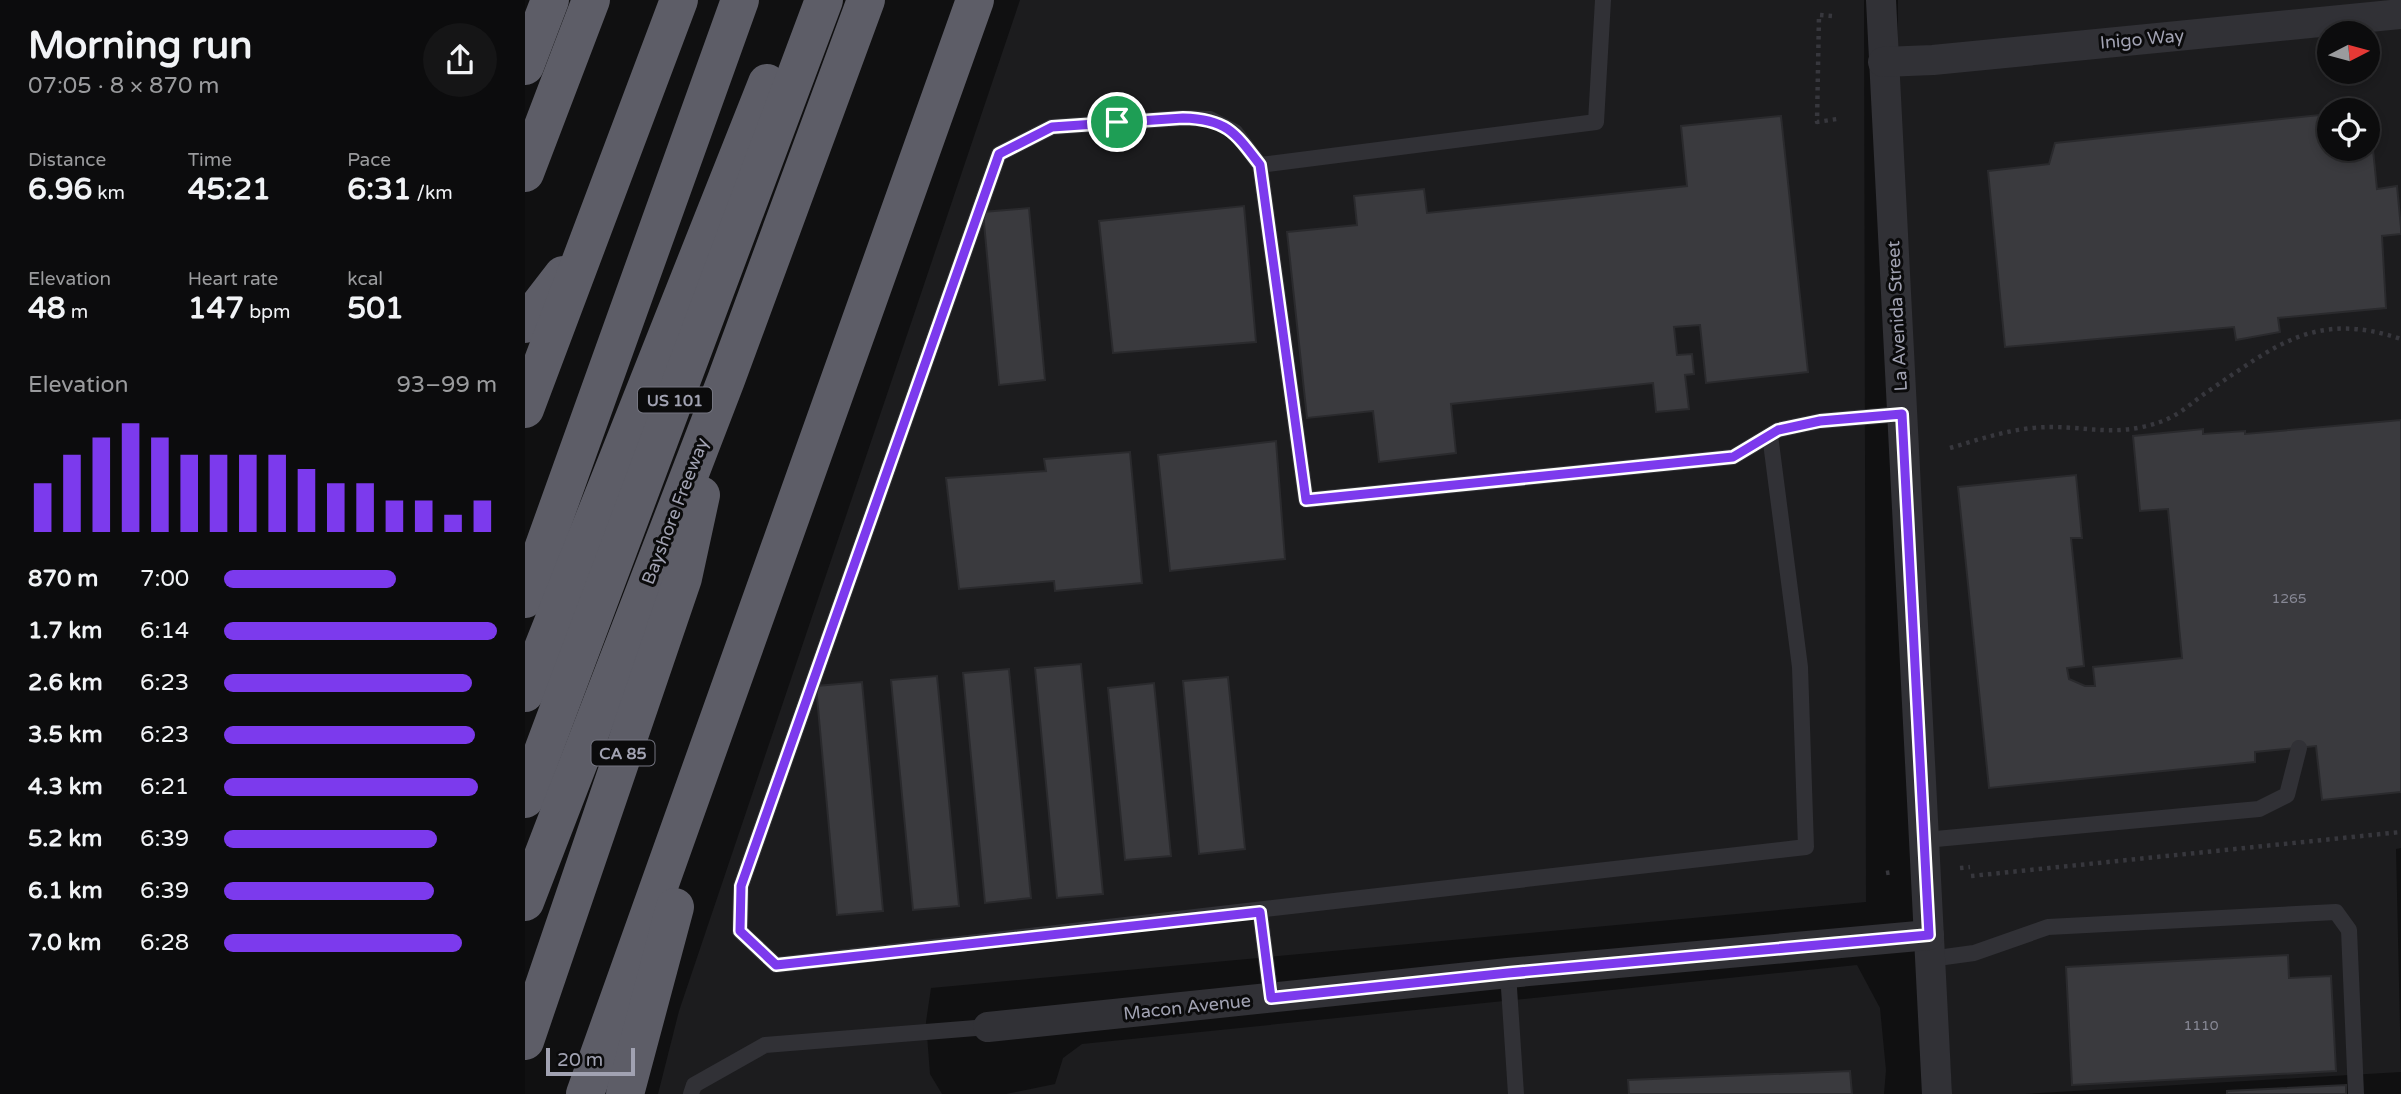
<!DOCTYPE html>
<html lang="en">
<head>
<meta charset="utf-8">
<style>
  body { margin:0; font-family:"Varela Round",sans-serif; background:#151516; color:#f1f3f6; height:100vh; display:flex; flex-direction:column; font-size:26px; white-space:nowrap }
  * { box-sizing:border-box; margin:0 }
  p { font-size:23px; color:#9a9b9d }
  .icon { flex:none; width:38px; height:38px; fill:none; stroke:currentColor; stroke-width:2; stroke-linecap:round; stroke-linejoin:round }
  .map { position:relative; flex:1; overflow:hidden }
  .details { display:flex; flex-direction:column; background:#0c0c0d; width:525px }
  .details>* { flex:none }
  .needle { width:46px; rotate:84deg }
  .controls { position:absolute; left:1792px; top:21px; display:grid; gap:14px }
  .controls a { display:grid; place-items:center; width:63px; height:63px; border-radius:50%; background:#0c0c0d; box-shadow:0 4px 10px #0003,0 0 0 2px #2c2c2e; font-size:35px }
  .scale { position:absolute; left:21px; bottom:18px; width:89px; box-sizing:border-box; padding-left:7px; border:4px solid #a1a2b2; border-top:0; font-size:19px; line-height:24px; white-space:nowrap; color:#a1a2b2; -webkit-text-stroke:5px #0b0b0c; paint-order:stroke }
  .pin { position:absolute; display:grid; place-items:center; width:60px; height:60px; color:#fff; margin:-30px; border:4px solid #fff; border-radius:50%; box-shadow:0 2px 7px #0007 }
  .round { display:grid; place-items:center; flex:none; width:74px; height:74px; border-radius:37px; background:#151516 }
  .overview { display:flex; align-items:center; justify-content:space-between; height:119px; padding:0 28px }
  h1 { font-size:38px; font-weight:700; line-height:52px }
  .stats { display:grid; grid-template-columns:repeat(3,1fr); gap:10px; height:119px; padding:7px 28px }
  .stats div { display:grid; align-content:center }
  .stats b { font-size:30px; font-weight:700 }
  .stats small { font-size:19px; font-weight:400 }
  .stats p { font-size:19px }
  .chart { height:196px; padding:14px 28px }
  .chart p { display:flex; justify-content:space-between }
  .chart svg { width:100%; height:126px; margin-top:7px; stroke:#7c3aed; stroke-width:6 }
  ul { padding:0 28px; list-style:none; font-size:23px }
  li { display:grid; grid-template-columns:112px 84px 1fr; align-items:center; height:52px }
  li i { height:18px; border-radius:9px; background:#7c3aed }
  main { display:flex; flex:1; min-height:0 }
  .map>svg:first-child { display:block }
  .built { fill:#1c1c1e; fill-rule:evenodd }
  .building { fill:#3a3a3e; stroke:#2a2a2d; stroke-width:2 }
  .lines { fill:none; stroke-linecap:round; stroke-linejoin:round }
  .path { stroke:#37373d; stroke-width:4.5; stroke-dasharray:3.5 5; stroke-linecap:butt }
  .lane { stroke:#313136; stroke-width:16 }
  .street { stroke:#313136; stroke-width:30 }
  .highway { stroke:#5d5d67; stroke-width:38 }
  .route-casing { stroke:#fff; stroke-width:14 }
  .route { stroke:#7c3aed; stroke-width:9 }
  .labels { text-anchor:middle; stroke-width:6; stroke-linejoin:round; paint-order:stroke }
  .number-label { font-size:14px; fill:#878895 }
  .shield { fill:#0b0b0c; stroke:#747580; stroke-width:2 }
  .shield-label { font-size:16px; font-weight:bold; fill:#a1a2b2 }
  .street-label { font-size:18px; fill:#a1a2b2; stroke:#0b0b0c }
</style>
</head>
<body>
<main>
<section class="details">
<div class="overview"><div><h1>Morning run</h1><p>07:05 · 8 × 870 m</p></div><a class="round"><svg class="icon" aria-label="share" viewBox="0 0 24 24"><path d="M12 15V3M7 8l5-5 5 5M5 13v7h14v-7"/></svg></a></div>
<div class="stats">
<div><p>Distance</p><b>6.96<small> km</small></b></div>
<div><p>Time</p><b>45:21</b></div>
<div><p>Pace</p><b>6:31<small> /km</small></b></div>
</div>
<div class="stats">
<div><p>Elevation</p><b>48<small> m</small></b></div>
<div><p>Heart rate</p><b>147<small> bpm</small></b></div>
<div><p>kcal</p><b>501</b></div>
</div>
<div class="chart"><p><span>Elevation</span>93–99 m</p>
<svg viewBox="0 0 160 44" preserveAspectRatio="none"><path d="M5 44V27M15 44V17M25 44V11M35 44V6M45 44V11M55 44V17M65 44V17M75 44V17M85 44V17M95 44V22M105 44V27M115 44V27M125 44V33M135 44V33M145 44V38M155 44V33"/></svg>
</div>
<ul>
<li><b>870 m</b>7:00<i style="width:63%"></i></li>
<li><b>1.7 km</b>6:14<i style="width:100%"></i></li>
<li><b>2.6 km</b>6:23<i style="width:91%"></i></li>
<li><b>3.5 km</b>6:23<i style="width:92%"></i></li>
<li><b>4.3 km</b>6:21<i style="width:93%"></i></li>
<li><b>5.2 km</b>6:39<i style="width:78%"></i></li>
<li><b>6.1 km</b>6:39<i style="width:77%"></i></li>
<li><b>7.0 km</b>6:28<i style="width:87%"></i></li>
</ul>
</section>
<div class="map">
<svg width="1876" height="1094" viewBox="0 0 1876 1094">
  <rect width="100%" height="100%" fill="#101011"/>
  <!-- built -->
  <g class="built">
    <polygon points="495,0 1339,0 1341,902 406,988 401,1022 405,1074 417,1094 133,1094 154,1011"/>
    <path d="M1373 0H1876V848L1871 849 1876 1072 1500 1094H1427L1371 200ZM1804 33H1843V72H1804ZM1804 110H1843V149H1804Z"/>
    <polygon points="1332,965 1355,1008 1361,1070 1359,1094 481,1094 530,1084 538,1058 557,1044"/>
  </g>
  <!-- building -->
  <g class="building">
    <polygon points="1842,110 1844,110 1852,189 1872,186 1876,228 1876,234 1857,236 1861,308 1753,318 1755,332 1711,340 1709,327 1480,347 1463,171 1524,164 1530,143 1804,114 1804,149 1843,149"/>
    <polygon points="1256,116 1283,372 1181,383 1175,325 1149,327 1152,355 1167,354 1169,374 1160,375 1164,409 1131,412 1128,383 926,404 931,453 854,462 848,411 782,418 762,232 832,225 829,196 899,189 902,213 1162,186 1156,126"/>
    <polygon points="719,206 731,342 588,353 574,221"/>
    <polygon points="504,208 520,380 474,385 458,212"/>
    <polygon points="1876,420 1876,792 1797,800 1791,746 1730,752 1730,762 1464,788 1433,487 1551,475 1557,538 1546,538 1559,666 1542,668 1544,679 1560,686 1570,686 1568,667 1657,658 1643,509 1615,511 1608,436 1678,429 1678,434 1720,431 1720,434"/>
    <polygon points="751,441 760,559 645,571 633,455"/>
    <polygon points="605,452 617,583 530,591 529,581 434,589 421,478 521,471 519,459"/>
    <polygon points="556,664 578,894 532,898 510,668"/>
    <polygon points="484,669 506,898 460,903 438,673"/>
    <polygon points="412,676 434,906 388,910 366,680"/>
    <polygon points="703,677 720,849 674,854 658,681"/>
    <polygon points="337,682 358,911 312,915 291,686"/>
    <polygon points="629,683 646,856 600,860 583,688"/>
    <polygon points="1763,955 1764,978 1806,976 1811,1071 1547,1085 1541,967"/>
    <polygon points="1325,1071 1327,1094 1104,1094 1103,1080"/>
    <polygon points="1821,1085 1821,1094 1702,1094 1702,1091"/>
  </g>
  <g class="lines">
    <!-- path -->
    <g class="path">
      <polyline points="1307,16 1294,15 1292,122 1312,119"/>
      <path d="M1425 448C1452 440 1479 431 1507 428 1557 423 1585 440 1638 421 1654 415 1669 401 1682 392 1750 346 1790 310 1876 339"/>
      <polyline points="1435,868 1445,867"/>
      <polyline points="1361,873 1367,872"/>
      <polyline points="1446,876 1876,832"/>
    </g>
    <!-- lane -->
    <g class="lane">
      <polyline points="735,165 1071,122 1078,0"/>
      <polyline points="1245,435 1275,667 1281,847 251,965 215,931 216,886 474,154 527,127 658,118 685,119 710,132 735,165 781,500 1208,457 1253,430 1295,421 1377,414"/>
      <polyline points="1400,840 1734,809 1762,795 1774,748"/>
      <polyline points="735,912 746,998"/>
      <polyline points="1405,959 1449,953 1523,927 1811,912 1824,930 1831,1094"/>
      <polyline points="983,973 991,1094"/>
      <polyline points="166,1094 169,1085 240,1045 463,1027"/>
    </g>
    <!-- street -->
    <g class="street">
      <polyline points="1356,0 1412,1094"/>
      <polyline points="1358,62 1408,60 1876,14"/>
      <polyline points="463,1027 983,973 1404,935"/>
    </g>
    <!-- highway -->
    <g class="highway">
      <polyline points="0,66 25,0"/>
      <polyline points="0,173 66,0"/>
      <polyline points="0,324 38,275"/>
      <polyline points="0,409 154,0"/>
      <polyline points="0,599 215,0"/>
      <polyline points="0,693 242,83"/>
      <polyline points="0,799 299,0"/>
      <polyline points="0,902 201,380 341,0"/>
      <polyline points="0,1041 158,578 176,495"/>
      <polyline points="60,1094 450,0"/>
      <polyline points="100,1094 150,907"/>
    </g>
  </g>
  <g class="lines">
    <defs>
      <path id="route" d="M658 118C701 119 710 132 735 165L781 500 1208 457 1253 430 1295 421 1377 414 1404 935 983 973 746 998 735 912 251 965 215 931 216 886 474 154 527 127Z"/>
    </defs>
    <!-- route casing -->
    <use href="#route" class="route-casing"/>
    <!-- route -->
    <use href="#route" class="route"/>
  </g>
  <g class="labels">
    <!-- number labels -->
    <g class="number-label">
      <text x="1764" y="603">1265</text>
      <text x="1676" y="1030">1110</text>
    </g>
    <!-- shield labels -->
    <g class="shield">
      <rect x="113" y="387.5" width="74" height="25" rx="5"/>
      <rect x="66.5" y="740.5" width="63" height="25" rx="5"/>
    </g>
    <g class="shield-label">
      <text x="150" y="406">US 101</text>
      <text x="98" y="759">CA 85</text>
    </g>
    <!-- street labels -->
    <g class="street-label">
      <text transform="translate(1617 39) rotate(-5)" y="6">Inigo Way</text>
      <text transform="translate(1372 316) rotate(-93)" y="6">La Avenida Street</text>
      <text transform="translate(150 511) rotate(-69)" y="6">Bayshore Freeway</text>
      <text transform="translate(662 1007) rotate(-6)" y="6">Macon Avenue</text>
    </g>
  </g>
</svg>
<div class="controls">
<a><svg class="needle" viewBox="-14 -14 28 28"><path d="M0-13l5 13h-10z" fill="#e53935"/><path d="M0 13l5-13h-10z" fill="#9a9b9d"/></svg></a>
<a><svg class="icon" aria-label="locate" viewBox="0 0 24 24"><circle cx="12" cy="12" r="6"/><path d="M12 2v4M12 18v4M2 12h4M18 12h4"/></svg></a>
</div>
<div class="scale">20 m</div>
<div class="pin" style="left:592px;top:122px;background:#1e9e55"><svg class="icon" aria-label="arrive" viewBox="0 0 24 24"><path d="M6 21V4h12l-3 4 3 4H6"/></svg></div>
</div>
</main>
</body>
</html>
